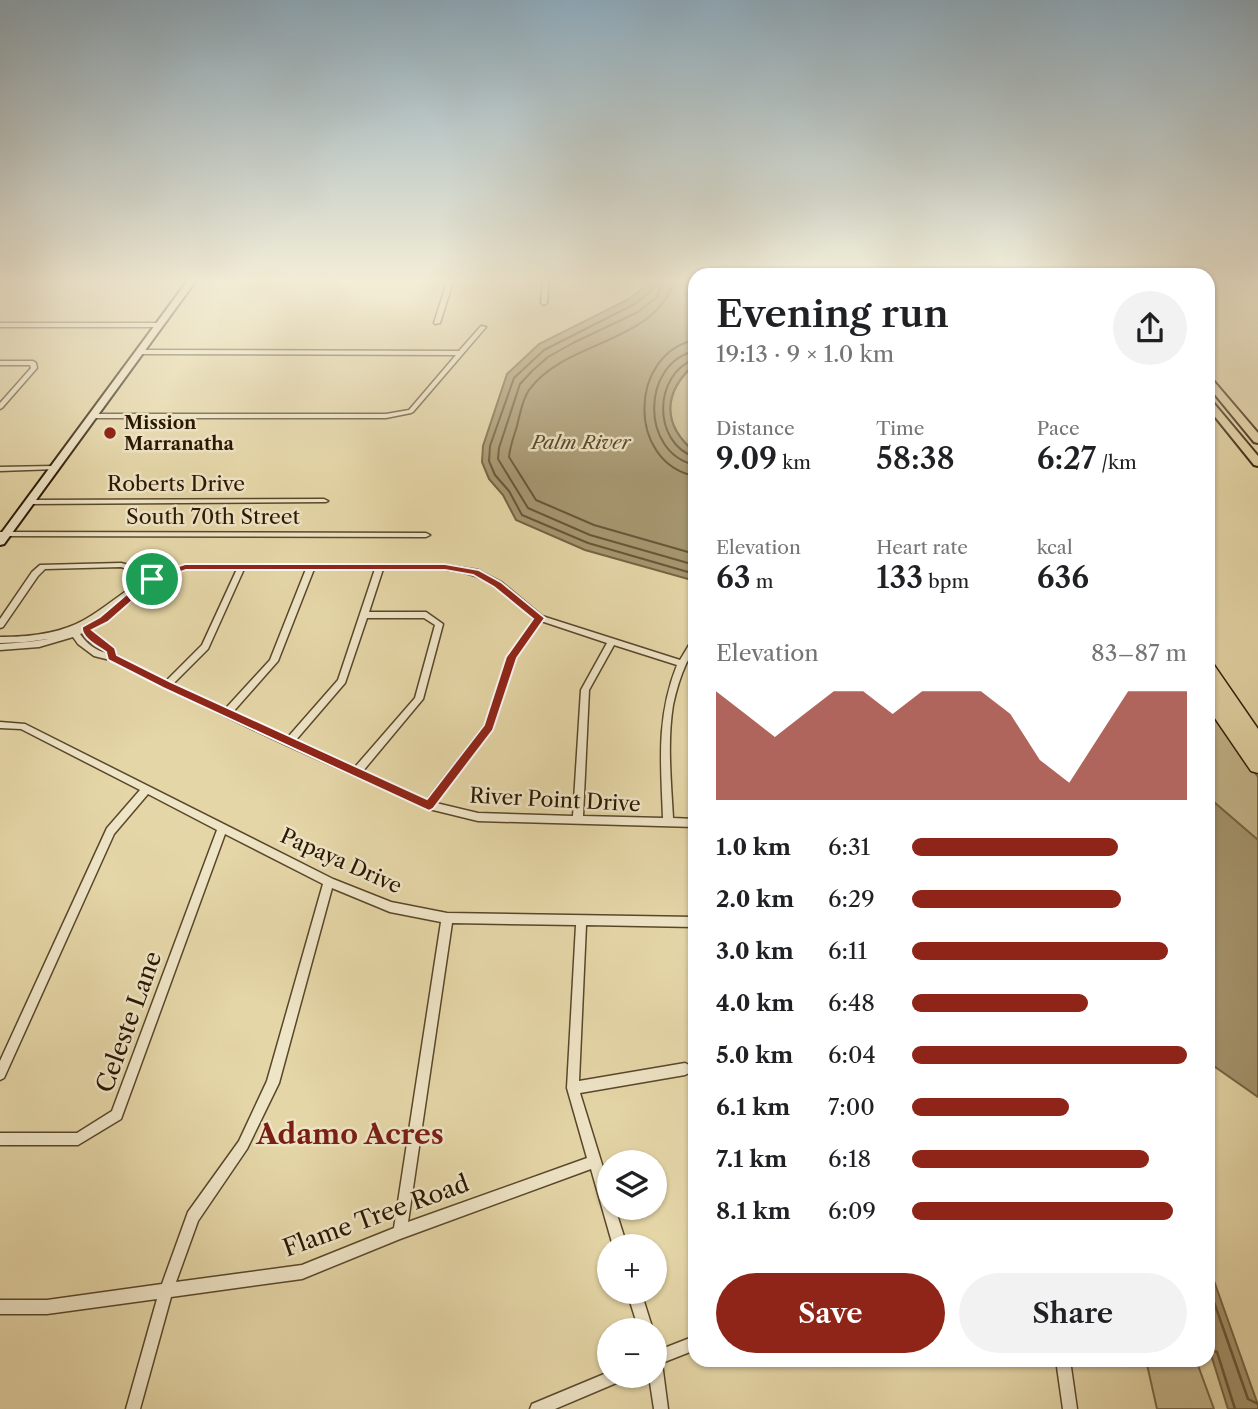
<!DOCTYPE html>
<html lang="en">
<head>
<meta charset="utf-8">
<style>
  body { margin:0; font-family:"Libre Caslon Text",serif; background:#f2f2f2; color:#202124; height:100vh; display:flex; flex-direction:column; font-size:26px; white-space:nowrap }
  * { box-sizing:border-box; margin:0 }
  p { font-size:23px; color:#757577 }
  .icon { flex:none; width:38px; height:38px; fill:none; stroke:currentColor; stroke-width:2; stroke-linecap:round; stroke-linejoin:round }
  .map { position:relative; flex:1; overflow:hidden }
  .details { position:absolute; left:688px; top:268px; width:527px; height:1099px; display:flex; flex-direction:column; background:#fff; border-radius:21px; box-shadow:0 2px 5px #0004 }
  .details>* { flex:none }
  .tools { position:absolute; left:597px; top:1150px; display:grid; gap:14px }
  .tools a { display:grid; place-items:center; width:70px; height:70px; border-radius:50%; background:#fff; box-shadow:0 2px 5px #0004; font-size:35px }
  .pin { position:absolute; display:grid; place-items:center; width:60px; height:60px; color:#fff; margin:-30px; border:4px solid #fff; border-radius:50%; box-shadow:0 2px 7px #0007 }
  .round { display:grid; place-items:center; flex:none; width:74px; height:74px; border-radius:37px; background:#f2f2f2 }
  .headline { display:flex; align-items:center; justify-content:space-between; height:119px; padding:0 28px }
  h1 { font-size:38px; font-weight:600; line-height:52px }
  .figures { display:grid; grid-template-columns:repeat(3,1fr); gap:10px; height:119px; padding:7px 28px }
  .figures div { display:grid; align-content:center }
  .figures b { font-size:30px; font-weight:600 }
  .figures small { font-size:19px; font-weight:400 }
  .figures p { font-size:19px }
  .chart { height:196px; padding:14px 28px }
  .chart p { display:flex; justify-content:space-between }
  .chart svg { width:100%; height:126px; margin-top:7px; fill:#8f2418; opacity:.7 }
  .button { display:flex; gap:14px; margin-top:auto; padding:14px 28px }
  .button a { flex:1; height:80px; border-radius:42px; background:#8f2418; color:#fff; font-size:28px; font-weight:600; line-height:80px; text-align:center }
  .button a+a { background:#f2f2f2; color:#202124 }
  ul { padding:0 28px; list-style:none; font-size:23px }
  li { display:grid; grid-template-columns:112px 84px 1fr; align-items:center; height:52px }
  li i { height:18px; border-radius:9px; background:#8f2418 }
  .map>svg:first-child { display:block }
  .green { fill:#c5b68b; stroke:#786646; stroke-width:2 }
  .water { fill:#a5956e; stroke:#746342; stroke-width:2 }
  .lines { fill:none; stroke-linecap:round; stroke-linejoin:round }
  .shore-far1 { stroke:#685637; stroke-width:2 }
  .shore { stroke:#685637; stroke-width:2.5 }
  .street-casing { stroke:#59472a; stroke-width:3 }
  .secondary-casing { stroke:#2a1700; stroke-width:4 }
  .primary-casing { stroke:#2a1700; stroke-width:4 }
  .highway-casing { stroke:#2a1700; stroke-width:3 }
  .street { fill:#eee4c6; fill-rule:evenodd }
  .secondary { fill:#eee4c6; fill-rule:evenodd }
  .primary { fill:#e5d6a7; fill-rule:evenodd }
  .highway { fill:#e5d6a7; fill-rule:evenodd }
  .route { fill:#8f2418; stroke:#fff; stroke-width:2; fill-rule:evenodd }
  .poi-dot { fill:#8f2418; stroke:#eee4c6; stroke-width:2.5 }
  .labels { text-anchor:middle; stroke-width:5; stroke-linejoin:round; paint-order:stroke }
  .far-poi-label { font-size:18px; font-weight:bold; fill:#2a1700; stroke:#eee4c6; text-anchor:start }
  .far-water-label { font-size:19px; font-style:italic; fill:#5b492c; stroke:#eee4c6 }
  .street-label { font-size:21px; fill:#2a1700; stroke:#eee4c6 }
  .near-street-label { font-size:24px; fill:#2a1700; stroke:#eee4c6 }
  .near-neighbourhood-label { font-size:28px; font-weight:bold; fill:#7a1f14; stroke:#eee4c6 }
</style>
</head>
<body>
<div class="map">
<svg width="1258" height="1409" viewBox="0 0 1258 1409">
  <rect width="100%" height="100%" fill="#e5d6a7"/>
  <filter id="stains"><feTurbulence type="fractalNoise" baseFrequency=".00286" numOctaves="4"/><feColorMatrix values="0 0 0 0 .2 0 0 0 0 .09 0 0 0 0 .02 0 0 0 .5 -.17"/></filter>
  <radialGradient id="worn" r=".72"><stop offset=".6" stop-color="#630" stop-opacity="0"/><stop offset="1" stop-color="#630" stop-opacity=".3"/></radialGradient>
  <!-- green -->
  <g class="green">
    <path d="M695 364V452C661 424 663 393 695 364Z"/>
    <polygon points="1208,710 1258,777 1258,840 1208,797"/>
    <polygon points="1146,1360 1196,1360 1214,1409 1157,1409"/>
  </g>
  <!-- water -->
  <g class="water">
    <path d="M650 279H695V364C662 392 662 425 695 452V581L585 550 516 520 503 495 489 479 482 462 483 446 507 374 539 344 629 299 645 287Z"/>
    <polygon points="1208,797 1258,840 1258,1097 1208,1062"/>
    <polygon points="1208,1264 1258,1405 1258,1409 1228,1409 1208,1345"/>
  </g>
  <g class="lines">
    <!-- shore-far1 -->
    <g class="shore-far1">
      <polyline points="656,279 650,292 633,305 544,350 514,378 490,446 489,461 495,475 509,491 522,515 588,543 695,574"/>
      <polyline points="664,279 657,297 638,312 573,343 548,357 532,371 520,384 499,448 498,459 528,508 590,535 695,565"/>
      <path d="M675 279C655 345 566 339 529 390 522 400 520 414 517 426 514 436 510 446 509 457L536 500 594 525 695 554"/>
      <path d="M695 340C628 354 627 463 695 476"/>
      <path d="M695 351C641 363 640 453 695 465"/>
      <path d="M695 359C653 374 652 443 695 457"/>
    </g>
    <!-- shore -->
    <g class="shore">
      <polyline points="1208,1285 1248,1399 1258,1404"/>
      <polyline points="1208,1348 1217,1352 1235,1409"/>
    </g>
    <defs>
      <g id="street">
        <polygon points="448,279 454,279 440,323 435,324 434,323"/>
        <polygon points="543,279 549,279 547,303 544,305 541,303"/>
        <polygon points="0,323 159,323 162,325 159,327 0,327"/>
        <polygon points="481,326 486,327 413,412 411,413 386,418 92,418 89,416 92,414 386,414 409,410 456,355 139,354 136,352 139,350 459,351"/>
        <polygon points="0,361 33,361 36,363 37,368 2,408 0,409 0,403 31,368 30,365 0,365"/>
        <polygon points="54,466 57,468 56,469 0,471 0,467"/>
        <polygon points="324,499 328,501 326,502 29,504 25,502 29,500"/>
        <polygon points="0,532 426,533 430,535 426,537 0,536"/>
        <path d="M121 563 145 569 153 575 185 565H445L478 570 501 582 542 616 680 660 692 640 695 639C695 653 692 653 686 664 680 677 676 691 673 705 667 742 671 781 673 818L695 819V827L478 821 429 809 286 745 164 687 110 660 94 656 78 644 73 637 39 647 0 650V644C16 643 32 642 48 639L25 642 0 643V637C29 637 59 634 84 620 106 608 124 590 147 578L139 573 121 567 45 569 38 576 3 627 0 628V619L32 572 40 565ZM185 569H237L202 645 166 681 116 655 114 648 96 637 90 629 107 619 138 596 139 594 135 591 137 590 160 578ZM244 569H306L270 660 226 708 173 684 208 649ZM314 569H375L338 680 288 737 233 712 278 661ZM383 569C421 569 463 564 496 586 510 596 522 608 534 619L508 657 485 725 427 800 363 771 423 699 443 624 426 612H369ZM367 618H424L435 625 415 698 355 767 296 740 345 683ZM541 621 607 643 581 690 573 816 478 813 436 803 492 728 516 658ZM83 633 90 641 107 651V653C96 651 86 643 80 634ZM614 645 677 665C656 718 661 763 663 818L583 816 589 690Z"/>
        <path d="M0 722 25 724 333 879 391 902 447 913 695 917V927L586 925 579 1081 685 1063 689 1065 691 1069 689 1073 685 1075 580 1093 609 1187V1208H615L627 1246H613L591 1169 400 1239 302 1279 171 1297 140 1409H126L157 1299 47 1314H0V1300H47L162 1284 188 1212 239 1141 267 1081 323 884 225 834 121 1119 78 1145H0V1133H77L112 1111 217 830 148 794 114 834 4 1078 0 1080V1061L107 828 140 790 21 729 0 728ZM332 888 390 912 441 922 394 1228 302 1265 176 1282 198 1221 247 1149 279 1083ZM452 923 576 925 567 1088 587 1158 408 1222Z"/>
        <polygon points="627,1292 641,1292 653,1330 639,1330"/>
        <polygon points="695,1336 695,1350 662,1363 668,1409 654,1409 649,1376 654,1376 654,1352"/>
        <polygon points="1056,1360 1070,1360 1077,1409 1063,1409"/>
        <polygon points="609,1372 609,1376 623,1376 621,1381 555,1409 530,1409 532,1404"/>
      </g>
      <polygon id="secondary" points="189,279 197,279 4,544 0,545 0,535"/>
      <g id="primary">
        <polygon points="1208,377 1211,378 1258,433 1258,443 1254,442 1208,386"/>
        <polygon points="1208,399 1211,400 1258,456 1258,466 1254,465 1208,408"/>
      </g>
      <polygon id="highway" points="1208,663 1214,665 1258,729 1258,773 1251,771 1208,708 1208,689 1213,690 1208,682"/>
    </defs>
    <!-- street casing -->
    <use href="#street" class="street-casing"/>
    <!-- secondary casing -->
    <use href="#secondary" class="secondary-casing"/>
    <!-- primary casing -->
    <use href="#primary" class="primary-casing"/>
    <!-- highway casing -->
    <use href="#highway" class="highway-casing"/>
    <!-- street -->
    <use href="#street" class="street"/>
    <!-- secondary -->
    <use href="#secondary" class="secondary"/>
    <!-- primary -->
    <use href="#primary" class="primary"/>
    <!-- highway -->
    <use href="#highway" class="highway"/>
  </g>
  <!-- sky -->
  <linearGradient id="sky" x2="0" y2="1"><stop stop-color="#8da8b7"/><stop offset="0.59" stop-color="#f3edd7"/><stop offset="1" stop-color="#f3edd7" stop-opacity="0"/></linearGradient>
  <rect width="1258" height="476" fill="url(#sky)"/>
  <!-- route -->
  <path class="route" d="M185 564H445L479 570 501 582 545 618 517 658 493 730 433 809 429 811 163 688 108 660 106 652C97 646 81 638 82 627L100 617 148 576ZM186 570H445L473 575 494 587 533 619 506 657 484 725 427 799 171 682 117 655 115 648 92 630 108 622 155 581Z"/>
  <!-- markers -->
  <circle class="poi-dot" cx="110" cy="433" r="7"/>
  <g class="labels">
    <!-- far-poi labels -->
    <g class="far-poi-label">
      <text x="124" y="429">Mission<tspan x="124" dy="21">Marranatha</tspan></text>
    </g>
    <!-- far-water labels -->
    <g class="far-water-label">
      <text x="581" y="449">Palm River</text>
    </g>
    <!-- street labels -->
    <g class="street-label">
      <text x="176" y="491">Roberts Drive</text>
      <text x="213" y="524">South 70th Street</text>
      <text transform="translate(555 800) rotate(3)" y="7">River Point Drive</text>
      <text transform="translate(341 861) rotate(24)" y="7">Papaya Drive</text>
    </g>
    <!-- near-street labels -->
    <g class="near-street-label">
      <text transform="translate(129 1022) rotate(-70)" y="8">Celeste Lane</text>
      <text transform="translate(376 1216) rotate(-20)" y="8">Flame Tree Road</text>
    </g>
    <!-- near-neighbourhood labels -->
    <g class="near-neighbourhood-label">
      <text x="350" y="1144">Adamo Acres</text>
    </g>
  </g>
  <rect width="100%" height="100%" filter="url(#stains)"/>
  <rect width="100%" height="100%" fill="url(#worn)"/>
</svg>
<div class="tools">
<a><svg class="icon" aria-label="layers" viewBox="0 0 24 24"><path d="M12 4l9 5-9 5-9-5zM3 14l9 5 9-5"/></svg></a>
<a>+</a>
<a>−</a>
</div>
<div class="pin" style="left:152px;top:579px;background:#1e9e55"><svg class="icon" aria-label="arrive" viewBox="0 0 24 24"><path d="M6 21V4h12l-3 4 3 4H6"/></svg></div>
<section class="details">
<div class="headline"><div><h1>Evening run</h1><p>19:13 · 9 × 1.0 km</p></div><a class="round"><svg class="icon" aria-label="share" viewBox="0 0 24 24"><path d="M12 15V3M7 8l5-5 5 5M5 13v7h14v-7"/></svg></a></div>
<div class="figures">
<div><p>Distance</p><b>9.09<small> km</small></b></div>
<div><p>Time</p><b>58:38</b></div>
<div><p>Pace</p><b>6:27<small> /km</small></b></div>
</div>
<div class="figures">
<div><p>Elevation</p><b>63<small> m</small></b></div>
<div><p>Heart rate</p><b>133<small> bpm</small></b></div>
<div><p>kcal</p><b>636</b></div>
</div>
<div class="chart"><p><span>Elevation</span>83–87 m</p>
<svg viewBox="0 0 160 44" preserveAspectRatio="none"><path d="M0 44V6L10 14L20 22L30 14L40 6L50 6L60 14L70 6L80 6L90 6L100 14L110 30L120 38L130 22L140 6L150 6L160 6V44z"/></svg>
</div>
<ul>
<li><b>1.0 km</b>6:31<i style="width:75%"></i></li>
<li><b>2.0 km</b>6:29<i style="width:76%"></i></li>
<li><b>3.0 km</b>6:11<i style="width:93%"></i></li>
<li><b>4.0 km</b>6:48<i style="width:64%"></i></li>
<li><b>5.0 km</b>6:04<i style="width:100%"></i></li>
<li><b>6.1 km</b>7:00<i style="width:57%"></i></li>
<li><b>7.1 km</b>6:18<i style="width:86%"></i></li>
<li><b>8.1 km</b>6:09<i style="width:95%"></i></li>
</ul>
<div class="button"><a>Save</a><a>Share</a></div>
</section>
</div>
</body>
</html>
